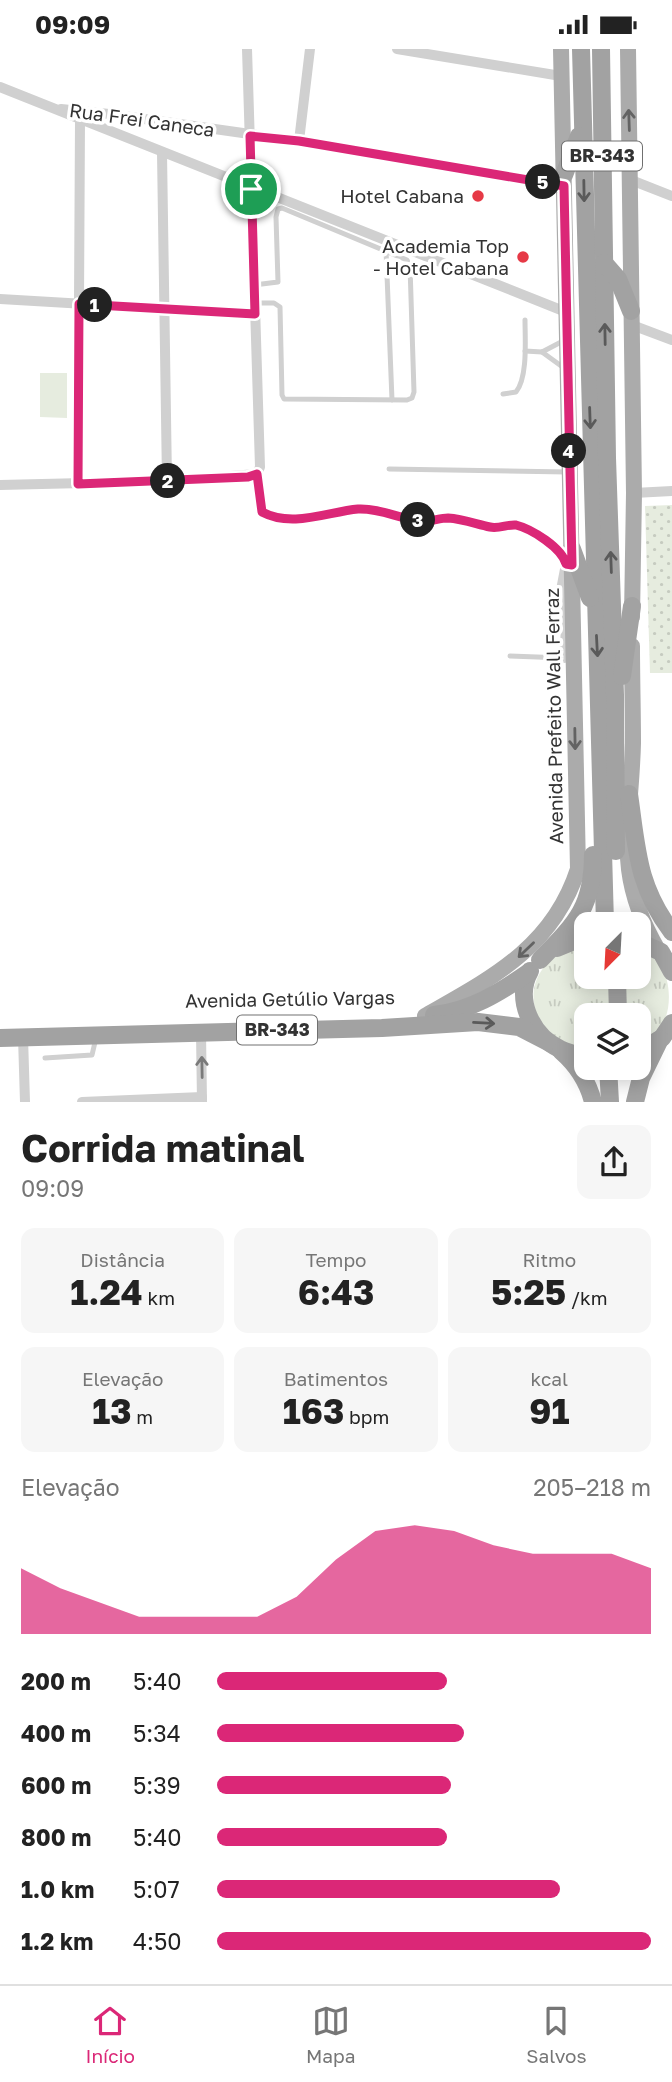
<!DOCTYPE html>
<html lang="pt">
<head>
<meta charset="utf-8">
<style>
  body { margin:0; font-family:"Golos Text",sans-serif; background:#f6f6f6; color:#222; height:100vh; display:flex; flex-direction:column; font-size:26px; white-space:nowrap }
  * { box-sizing:border-box; margin:0 }
  p { font-size:23px; color:#767676 }
  .icon { flex:none; width:38px; height:38px; fill:none; stroke:currentColor; stroke-width:2; stroke-linecap:round; stroke-linejoin:round }
  .map { position:relative; height:1053px; overflow:hidden }
  .sheet { display:flex; flex-direction:column; background:#fff; flex:1 }
  .sheet>* { flex:none }
  .needle { width:46px; rotate:204deg }
  .controls { position:absolute; left:574px; top:863px; display:grid; gap:14px }
  .controls a { display:grid; place-items:center; width:77px; height:77px; border-radius:14px; background:#fff; box-shadow:0 4px 18px #0003; font-size:35px }
  .pin { position:absolute; display:grid; place-items:center; width:60px; height:60px; color:#fff; margin:-30px; border:4px solid #fff; border-radius:50%; box-shadow:0 2px 7px #0007 }
  .km { position:absolute; width:35px; height:35px; margin:-18px; border-radius:50%; background:#222; color:#fff; font-size:19px; line-height:35px; text-align:center }
  .round { display:grid; place-items:center; flex:none; width:74px; height:74px; border-radius:14px; background:#f6f6f6 }
  .headline { display:flex; align-items:center; justify-content:space-between; height:119px; padding:0 21px }
  h1 { font-size:38px; font-weight:700; line-height:52px }
  .metrics { display:grid; grid-template-columns:repeat(3,1fr); gap:10px; height:119px; padding:7px 21px }
  .metrics div { display:grid; align-content:center; border-radius:14px; background:#f6f6f6; text-align:center }
  .metrics b { font-size:35px; font-weight:700 }
  .metrics small { font-size:19px; font-weight:400 }
  .metrics p { font-size:19px }
  .chart { height:196px; padding:14px 21px }
  .chart p { display:flex; justify-content:space-between }
  .chart svg { width:100%; height:126px; margin-top:7px; fill:#db2777; opacity:.7 }
  ul { padding:0 21px; list-style:none; font-size:23px }
  li { display:grid; grid-template-columns:112px 84px 1fr; align-items:center; height:52px }
  li i { height:18px; border-radius:9px; background:#db2777 }
  .status { display:flex; justify-content:space-between; align-items:center; height:49px; padding:0 35px; background:#fff; direction:ltr }
  .status svg { height:19px; fill:currentColor }
  .tabs { display:flex; justify-content:space-around; align-items:center; height:98px; border-top:2px solid #e0e0e0; background:#fff; font-size:19px; color:#767676 }
  .tabs a { display:grid; justify-items:center; gap:4px }
  .tabs .on { color:#db2777 }
  .map>svg:first-child { display:block }
  .grass { fill:url(#grass-tufts) }
  .garden { fill:url(#garden-dots) }
  .pitch { fill:#e6ecdf }
  .lines { fill:none; stroke-linecap:round; stroke-linejoin:round }
  .service { stroke:#d0d0d0; stroke-width:5 }
  .minor { stroke:#d0d0d0; stroke-width:10 }
  .primary { stroke:#ababab; stroke-width:16 }
  .trunk { stroke:#a2a2a2; stroke-width:18 }
  .oneway { stroke:#636363 }
  .oneway2 { stroke:#5a5a5a }
  .oneway3 { stroke:#7a7a7a }
  .route-casing { stroke:#fff; stroke-width:14 }
  .route { stroke:#db2777; stroke-width:9 }
  .poi-dot { fill:#e63946; stroke:#fff; stroke-width:2.5 }
  .labels { text-anchor:middle; stroke-width:7; stroke-linejoin:round; paint-order:stroke }
  .shield { fill:#fff; stroke:#707070; stroke-width:2 }
  .shield-label { font-size:18px; font-weight:bold; fill:#333 }
  .street-label { font-size:19px; fill:#333; stroke:#fff }
  .poi-label { font-size:19px; fill:#333; stroke:#fff; text-anchor:end }
</style>
</head>
<body>
<div class="status"><b>09:09</b><svg viewBox="0 0 49 12"><path d="M0 12V9h3v3zM5 12V6h3v6zM10 12V3h3v9zM15 12V0h3v12zM26 1h20v11H26zM47 4h2v5h-2z"/></svg></div>
<div class="map">
<svg width="672" height="1053" viewBox="0 0 672 1053">
  <defs>
    <pattern id="grass-tufts" width="24" height="20" patternUnits="userSpaceOnUse" patternTransform="scale(1.75)"><rect width="24" height="20" fill="#e6ecdf"/><path d="M3 7l-1-3M5 7V3M7 7l1-3M15 17l-1-3M17 17v-4M19 17l1-3" fill="none" stroke="#c6cbc0"/></pattern>
    <pattern id="garden-dots" width="8" height="8" patternUnits="userSpaceOnUse" patternTransform="scale(1.75)"><rect width="8" height="8" fill="#e6ecdf"/><path d="M2 2h.1M6 6h.1" fill="none" stroke="#c6cbc0" stroke-width="1.8" stroke-linecap="round"/></pattern>
  </defs>
  <rect width="100%" height="100%" fill="#fff"/>
  <!-- grass -->
  <path class="grass" d="M586 897V928H639V901C648 905 656 908 661 917 672 934 672 967 658 981 653 986 645 990 639 994V966H586V1000C576 997 564 995 555 988 523 966 527 918 565 903 571 900 579 899 586 897Z"/>
  <!-- garden -->
  <polygon class="garden" points="672,456 672,624 650,624 645,457"/>
  <!-- pitch -->
  <polygon class="pitch" points="40,324 67,324 67,369 40,368"/>
  <g class="lines">
    <!-- service -->
    <g class="service">
      <polyline points="386,201 392,351"/>
      <polyline points="254,236 278,233 276,168 278,160 282,159 407,211 410,217 414,343 412,349 407,351 284,350 282,346 280,258 274,254 256,254"/>
      <polyline points="525,302 542,303 563,292"/>
      <polyline points="542,303 564,319"/>
      <path d="M503 345 516 343C528 328 525 290 525 271"/>
      <polyline points="389,420 567,423"/>
      <polyline points="510,607 564,609"/>
      <polyline points="45,1009 92,1006 96,989"/>
    </g>
    <!-- minor -->
    <g class="minor">
      <polyline points="247,0 260,418 257,425"/>
      <polyline points="397,0 561,27"/>
      <polyline points="0,38 566,263"/>
      <polyline points="61,60 109,65 299,92 564,137"/>
      <polyline points="299,92 310,0"/>
      <polyline points="162,104 167,432"/>
      <polyline points="631,131 672,147"/>
      <polyline points="0,250 255,265"/>
      <polyline points="632,276 672,291"/>
      <polyline points="257,425 262,463 272,468 306,470 358,460 377,461 422,472 447,469 471,472 491,479 503,479 514,475 525,479 556,498 563,507 566,515 561,541 566,579 564,609"/>
      <polyline points="78,435 80,71"/>
      <polyline points="0,436 167,432 257,425"/>
      <polyline points="634,444 672,442"/>
      <polyline points="201,983 202,1053"/>
      <polyline points="23,988 25,1053"/>
      <polyline points="82,1053 202,1048"/>
    </g>
    <!-- primary -->
    <g class="primary">
      <polyline points="628,0 634,444 632,568"/>
      <path d="M632 597C632 629 633 662 633 694 631 778 612 822 658 901"/>
      <path d="M425 967C492 929 553 898 578 820L561 0"/>
    </g>
    <!-- trunk -->
    <g class="trunk">
      <polyline points="581,0 605,875"/>
      <polyline points="601,0 607,409 615,646 616,802"/>
      <polyline points="564,126 579,87"/>
      <polyline points="604,214 618,230 631,262"/>
      <polyline points="572,500 590,549"/>
      <polyline points="622,627 632,557"/>
      <path d="M629 745C637 800 637 837 672 883"/>
      <polyline points="639,893 661,903 672,923"/>
      <polyline points="557,899 574,892 586,890"/>
      <path d="M540 911C575 875 593 859 593 806"/>
      <path d="M530 922C514 950 532 987 560 1000 568 1004 577 1006 586 1008"/>
      <polyline points="617,928 618,966"/>
      <path d="M434 966C470 962 499 944 528 924"/>
      <polyline points="0,989 382,979 478,973 519,978 550,994"/>
      <path d="M561 1002C576 1015 588 1033 593 1053"/>
      <polyline points="639,1002 662,989 672,974"/>
      <polyline points="608,1018 610,1053"/>
      <polyline points="635,1053 641,1029 660,990"/>
    </g>
  </g>
  <!-- one-way arrows -->
  <defs><path id="oneway-shaft" d="M-6 0H5M1.5-3L5.5 0L1.5 3" fill="none" stroke-width="1.6" stroke-linecap="round" stroke-linejoin="round" transform="scale(1.75)"/></defs>
  <g class="oneway">
    <use href="#oneway-shaft" transform="translate(629 71) rotate(-92)"/>
    <use href="#oneway-shaft" transform="translate(575 690) rotate(89)"/>
    <use href="#oneway-shaft" transform="translate(526 901) rotate(136)"/>
  </g>
  <g class="oneway2">
    <use href="#oneway-shaft" transform="translate(584 142) rotate(89)"/>
    <use href="#oneway-shaft" transform="translate(605 285) rotate(-91)"/>
    <use href="#oneway-shaft" transform="translate(590 369) rotate(88)"/>
    <use href="#oneway-shaft" transform="translate(611 513) rotate(-92)"/>
    <use href="#oneway-shaft" transform="translate(597 597) rotate(87)"/>
    <use href="#oneway-shaft" transform="translate(484 974) rotate(3)"/>
  </g>
  <use class="oneway3" href="#oneway-shaft" transform="translate(202 1018) rotate(-91)"/>
  <g class="lines">
    <defs>
      <path id="route" d="M250 87 299 92 564 137 572 516 566 515C562 499 532 480 516 476 508 475 499 480 490 478 476 475 463 470 448 469 439 469 430 473 421 472 399 470 381 459 358 460 327 463 292 479 262 463L257 425 248 428 78 435 79 255 255 265Z"/>
    </defs>
    <!-- route casing -->
    <use href="#route" class="route-casing"/>
    <!-- route -->
    <use href="#route" class="route"/>
  </g>
  <!-- markers -->
  <g class="poi-dot">
    <circle cx="478" cy="147" r="7"/>
    <circle cx="523" cy="208" r="7"/>
  </g>
  <g class="labels">
    <!-- shield labels -->
    <g class="shield">
      <rect x="562" y="92.5" width="80" height="29" rx="5"/>
      <rect x="237" y="966.5" width="80" height="29" rx="5"/>
    </g>
    <g class="shield-label">
      <text x="602" y="113">BR-343</text>
      <text x="277" y="987">BR-343</text>
    </g>
    <!-- street labels -->
    <g class="street-label">
      <text transform="translate(142 71) rotate(8)" y="7">Rua Frei Caneca</text>
      <text transform="translate(554 667) rotate(-91)" y="7">Avenida Prefeito Wall Ferraz</text>
      <text transform="translate(290 950) rotate(-1)" y="7">Avenida Getúlio Vargas</text>
    </g>
    <!-- poi labels -->
    <g class="poi-label">
      <text x="464" y="154">Hotel Cabana</text>
      <text x="509" y="204">Academia Top<tspan x="509" dy="22">- Hotel Cabana</tspan></text>
    </g>
  </g>
</svg>
<div class="controls">
<a><svg class="needle" viewBox="-14 -14 28 28"><path d="M0-13l5 13h-10z" fill="#e53935"/><path d="M0 13l5-13h-10z" fill="#767676"/></svg></a>
<a><svg class="icon" aria-label="layers" viewBox="0 0 24 24"><path d="M12 4l9 5-9 5-9-5zM3 14l9 5 9-5"/></svg></a>
</div>
<div class="pin" style="left:251px;top:140px;background:#1e9e55"><svg class="icon" aria-label="arrive" viewBox="0 0 24 24"><path d="M6 21V4h12l-3 4 3 4H6"/></svg></div>
<b class="km" style="left:95px;top:256px">1</b>
<b class="km" style="left:168px;top:432px">2</b>
<b class="km" style="left:418px;top:471px">3</b>
<b class="km" style="left:569px;top:402px">4</b>
<b class="km" style="left:543px;top:133px">5</b>
</div>
<section class="sheet">
<div class="headline"><div><h1>Corrida matinal</h1><p>09:09</p></div><a class="round"><svg class="icon" aria-label="share" viewBox="0 0 24 24"><path d="M12 15V3M7 8l5-5 5 5M5 13v7h14v-7"/></svg></a></div>
<div class="metrics">
<div><p>Distância</p><b>1.24<small> km</small></b></div>
<div><p>Tempo</p><b>6:43</b></div>
<div><p>Ritmo</p><b>5:25<small> /km</small></b></div>
</div>
<div class="metrics">
<div><p>Elevação</p><b>13<small> m</small></b></div>
<div><p>Batimentos</p><b>163<small> bpm</small></b></div>
<div><p>kcal</p><b>91</b></div>
</div>
<div class="chart"><p><span>Elevação</span>205–218 m</p>
<svg viewBox="0 0 160 44" preserveAspectRatio="none"><path d="M0 44V21L10 28L20 33L30 38L40 38L50 38L60 38L70 31L80 18L90 8L100 6L110 8L120 13L130 16L140 16L150 16L160 21V44z"/></svg>
</div>
<ul>
<li><b>200 m</b>5:40<i style="width:53%"></i></li>
<li><b>400 m</b>5:34<i style="width:57%"></i></li>
<li><b>600 m</b>5:39<i style="width:54%"></i></li>
<li><b>800 m</b>5:40<i style="width:53%"></i></li>
<li><b>1.0 km</b>5:07<i style="width:79%"></i></li>
<li><b>1.2 km</b>4:50<i style="width:100%"></i></li>
</ul>
</section>
<nav class="tabs">
<a class="on"><svg class="icon" aria-label="home" viewBox="0 0 24 24"><path d="M3 11l9-7 9 7M6 9v11h12V9"/></svg>Início</a>
<a><svg class="icon" aria-label="map" viewBox="0 0 24 24"><path d="M3 6l6-2 6 2 6-2v14l-6 2-6-2-6 2zM9 4v14M15 6v14"/></svg>Mapa</a>
<a><svg class="icon" aria-label="saved" viewBox="0 0 24 24"><path d="M7 4h10v16l-5-4-5 4z"/></svg>Salvos</a>
</nav>
</body>
</html>
